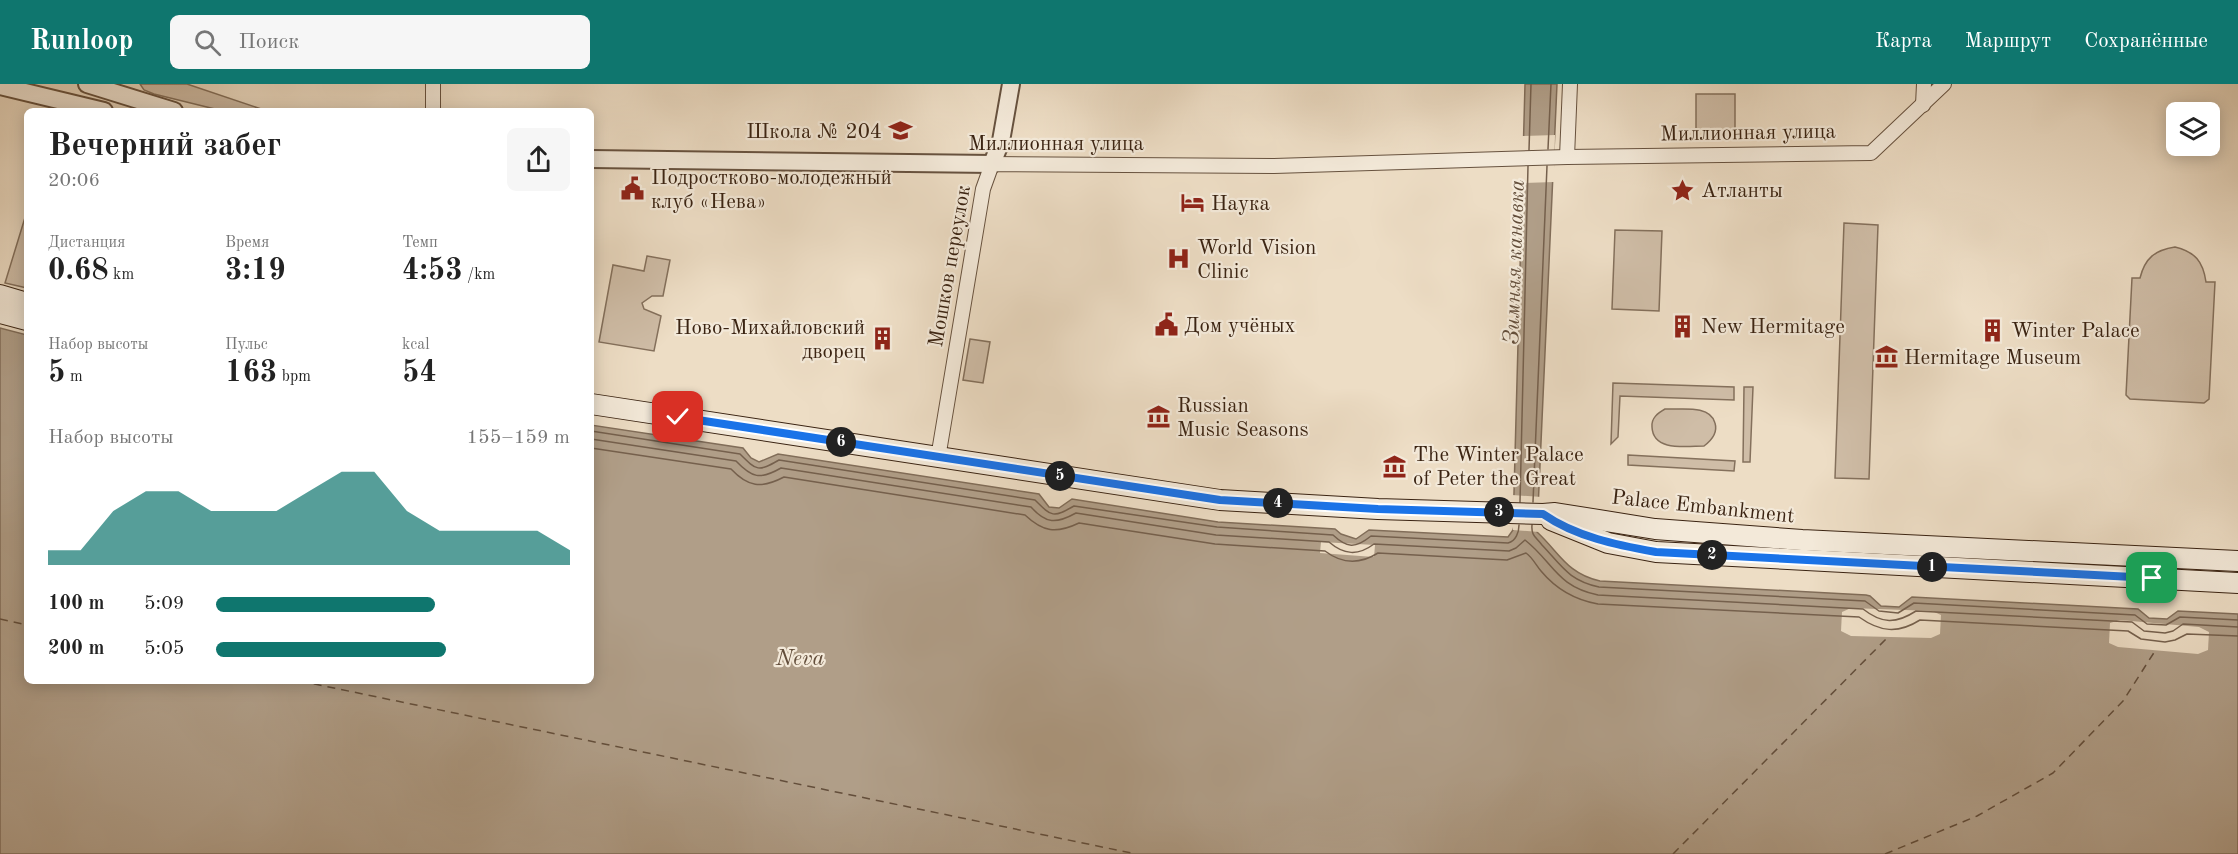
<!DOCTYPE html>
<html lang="ru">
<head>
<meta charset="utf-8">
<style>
  body { margin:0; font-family:"Old Standard TT",serif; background:#f6f6f6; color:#222; height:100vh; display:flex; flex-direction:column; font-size:22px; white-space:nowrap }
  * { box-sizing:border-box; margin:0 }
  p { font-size:20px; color:#767676 }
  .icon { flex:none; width:33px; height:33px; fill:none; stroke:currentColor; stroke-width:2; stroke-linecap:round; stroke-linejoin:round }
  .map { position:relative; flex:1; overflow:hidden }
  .drawer { position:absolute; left:24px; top:24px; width:570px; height:576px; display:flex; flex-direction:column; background:#fff; border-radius:9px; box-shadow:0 3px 15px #0003 }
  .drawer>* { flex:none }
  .controls { position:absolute; left:2166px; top:18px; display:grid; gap:12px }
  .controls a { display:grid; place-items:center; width:54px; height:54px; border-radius:9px; background:#fff; box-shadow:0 3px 15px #0003; font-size:30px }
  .pin { position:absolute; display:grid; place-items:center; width:51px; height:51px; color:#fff; margin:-26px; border-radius:12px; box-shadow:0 3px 9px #0006 }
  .km { position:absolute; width:30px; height:30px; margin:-15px; border-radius:50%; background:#222; color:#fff; font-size:16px; line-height:30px; text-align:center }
  .round { display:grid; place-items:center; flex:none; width:63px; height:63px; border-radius:9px; background:#f6f6f6 }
  .overview { display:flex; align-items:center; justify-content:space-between; height:102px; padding:0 24px }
  h1 { font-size:33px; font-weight:700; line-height:45px }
  .stats { display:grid; grid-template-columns:repeat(3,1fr); gap:9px; height:102px; padding:6px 24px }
  .stats div { display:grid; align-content:center }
  .stats b { font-size:30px; font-weight:700 }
  .stats small { font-size:16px; font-weight:400 }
  .stats p { font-size:16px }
  .chart { height:168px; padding:12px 24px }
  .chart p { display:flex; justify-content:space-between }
  .chart svg { width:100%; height:108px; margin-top:6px; fill:#0f766e; opacity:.7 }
  ul { padding:0 24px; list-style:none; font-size:20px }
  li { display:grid; grid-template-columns:96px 72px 1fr; align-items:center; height:45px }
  li i { height:15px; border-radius:8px; background:#0f766e }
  header { display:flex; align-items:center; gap:36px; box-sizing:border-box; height:84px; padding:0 30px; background:#0f766e; color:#fff }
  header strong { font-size:28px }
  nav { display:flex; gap:33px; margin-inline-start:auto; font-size:21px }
  .search { width:420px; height:54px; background:#f6f6f6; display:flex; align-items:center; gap:15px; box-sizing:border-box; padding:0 21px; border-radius:9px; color:#767676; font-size:22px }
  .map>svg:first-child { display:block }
  .green { fill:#cfbda7; stroke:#84705c; stroke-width:1.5 }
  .water { fill:#b09e88; stroke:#816d59; stroke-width:1.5 }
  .pier { fill:#edddc5 }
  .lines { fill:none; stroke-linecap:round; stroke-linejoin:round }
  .shore { stroke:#75604d; stroke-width:1.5 }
  .ferry { stroke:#634e3b; stroke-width:1.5; stroke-dasharray:8 6; stroke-linecap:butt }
  .minor-casing { stroke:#67523f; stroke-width:16 }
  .tertiary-casing { stroke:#67523f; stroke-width:20 }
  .secondary-casing { stroke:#3a2312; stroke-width:22 }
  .minor { stroke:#f3e9d9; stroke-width:14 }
  .tertiary { stroke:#f3e9d9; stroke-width:16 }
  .secondary { stroke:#f3e9d9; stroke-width:20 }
  .route-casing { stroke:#fff; stroke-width:12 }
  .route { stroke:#1a73e8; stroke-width:8 }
  .labels { text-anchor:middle; stroke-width:4.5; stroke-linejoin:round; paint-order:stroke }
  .poi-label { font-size:21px; fill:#3a2312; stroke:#f3e9d9; text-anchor:start }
  .street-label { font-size:21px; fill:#3a2312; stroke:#f3e9d9 }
  .water-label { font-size:22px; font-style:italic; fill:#634e3b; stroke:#f3e9d9 }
</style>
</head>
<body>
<header>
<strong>Runloop</strong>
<div class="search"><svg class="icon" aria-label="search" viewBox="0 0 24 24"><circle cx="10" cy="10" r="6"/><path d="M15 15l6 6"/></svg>Поиск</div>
<nav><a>Карта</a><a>Маршрут</a><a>Сохранённые</a></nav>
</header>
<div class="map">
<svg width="2238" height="770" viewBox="0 0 2238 770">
  <rect width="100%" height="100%" fill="#edddc5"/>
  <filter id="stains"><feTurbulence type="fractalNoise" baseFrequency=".00333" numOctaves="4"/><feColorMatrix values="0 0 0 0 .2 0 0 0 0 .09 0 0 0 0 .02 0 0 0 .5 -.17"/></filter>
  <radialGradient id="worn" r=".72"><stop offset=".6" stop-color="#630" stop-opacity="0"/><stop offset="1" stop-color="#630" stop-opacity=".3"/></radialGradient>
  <!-- green -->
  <g class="green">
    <polygon points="140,0 187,0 267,27 223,27 154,10 144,6"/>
    <rect x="1696" y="10" width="39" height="37"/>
    <polygon points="27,127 27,204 5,199"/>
    <polygon points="1844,139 1878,141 1869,395 1835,394"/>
    <polygon points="1615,146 1662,147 1659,227 1612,225"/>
    <path d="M2175 163C2195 168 2203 177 2206 198H2215L2209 315 2204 319 2130 315 2126 311 2132 194H2140C2145 174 2155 166 2175 163Z"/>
    <polygon points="647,172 670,176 663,212 652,212 642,219 644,225 661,232 654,267 599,258 613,181 644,187"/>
    <polygon points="970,255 990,258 983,299 963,296"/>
    <polygon points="1613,299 1734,303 1734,316 1620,312 1618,353 1611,360"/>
    <polygon points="1744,303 1753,303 1750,378 1743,378"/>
    <path d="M1665 325C1680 326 1710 320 1715 339 1718 349 1712 356 1704 362 1687 362 1653 368 1652 343 1651 334 1658 329 1665 325Z"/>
    <polygon points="1628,371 1735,377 1734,387 1628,381"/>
  </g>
  <!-- water -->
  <path class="water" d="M1525 0H1557L1537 448C1559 468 1567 490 1600 497L1866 511 1870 512 1881 522 1899 523 1912 513 2138 525 2149 534 2167 535 2178 527 2238 530V770H0V244L27 251V597H591V341L743 364 751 374 759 378 778 370 1039 410 1049 423 1059 424 1072 415 1218 438 1335 445 1341 450 1356 455 1369 446 1508 453 1513 446Z"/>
  <!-- pier -->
  <g class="pier">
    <polygon points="1555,51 1554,98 1520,99 1522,52"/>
    <polygon points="1512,411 1542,413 1539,448 1513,446 1511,440"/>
    <polygon points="1321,458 1375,461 1374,473 1320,469"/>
    <polygon points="1851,524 1932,527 1941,531 1940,550 1931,554 1851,552 1841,547 1842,528"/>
    <polygon points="2120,536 2199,543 2209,548 2208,566 2198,570 2118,563 2109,559 2110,539"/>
  </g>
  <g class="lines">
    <!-- shore -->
    <g class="shore">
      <polyline points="1548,65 1551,0"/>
      <polyline points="1529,66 1531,0"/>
      <path d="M591 347 740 370C757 387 758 388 779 376L1035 416C1052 433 1053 434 1074 422L1217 443 1333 451C1347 464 1355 465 1371 452L1508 459C1516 457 1519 448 1519 441"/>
      <path d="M591 355 736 377C752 394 760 396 781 384L1031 423C1046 440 1056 440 1076 429L1216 451 1329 458C1344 471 1358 472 1374 460L1509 467 1516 464 1525 456C1554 479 1556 502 1598 511L1863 525C1882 540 1896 540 1916 527L2132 538 2144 547 2165 549 2173 547 2183 540 2238 543"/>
      <path d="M591 364 731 385C748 403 761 405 784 393L1025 431C1043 448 1056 450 1079 439L1215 460 1325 467C1342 480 1359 481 1378 469L1507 476 1526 469C1532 473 1536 481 1541 487 1556 505 1575 516 1598 520L1859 533C1880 548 1898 550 1920 536L2128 547 2141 555 2165 558 2175 556 2187 550 2238 552"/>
      <polyline points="1520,418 1528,82"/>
      <polyline points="1533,418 1547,82"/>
      <path d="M1532 441C1531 452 1536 453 1542 461 1562 482 1568 496 1599 503L1865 517 1879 527 1898 529 1914 519 2135 531 2147 540 2166 541 2180 533 2238 536"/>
    </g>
    <!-- ferry -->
    <g class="ferry">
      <polyline points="0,535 27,541"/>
      <polyline points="300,597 1136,770"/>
      <polyline points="1673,770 1888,553"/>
      <polyline points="1885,770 1977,732 2053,689 2123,617 2155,567"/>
    </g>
    <defs>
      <g id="minor">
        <polyline points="1923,21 1924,0"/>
        <polyline points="433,27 433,0"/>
        <polyline points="1567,73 1570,0"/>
        <polyline points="938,374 983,105 992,80 1274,82 1567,73 1871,69 1944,0"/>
      </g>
      <g id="tertiary">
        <polyline points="87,0 174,27"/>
        <polyline points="0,2 104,27"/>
        <polyline points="591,75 992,80 1001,57 1011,0"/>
      </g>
      <g id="secondary">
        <polyline points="0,211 27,219"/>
        <polyline points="0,229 27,236"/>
        <polyline points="591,320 1220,416 1378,425 1543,430 1555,429 1655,445 1802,456 2238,477"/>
        <polyline points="1551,436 1608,459 1656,468 2238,499"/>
      </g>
    </defs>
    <!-- minor casing -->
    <use href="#minor" class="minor-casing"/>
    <!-- tertiary casing -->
    <use href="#tertiary" class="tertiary-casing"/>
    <!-- secondary casing -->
    <use href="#secondary" class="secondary-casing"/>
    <!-- minor -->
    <use href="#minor" class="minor"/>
    <!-- tertiary -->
    <use href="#tertiary" class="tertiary"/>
    <!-- secondary -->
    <use href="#secondary" class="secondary"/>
  </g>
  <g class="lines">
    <defs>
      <path id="route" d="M678 333 1220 416 1378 425 1543 430C1576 453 1617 461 1656 468L2152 494"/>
    </defs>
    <!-- route casing -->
    <use href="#route" class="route-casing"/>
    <!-- route -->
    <use href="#route" class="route"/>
  </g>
  <!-- icons -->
  <defs>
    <symbol id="school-bare" viewBox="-9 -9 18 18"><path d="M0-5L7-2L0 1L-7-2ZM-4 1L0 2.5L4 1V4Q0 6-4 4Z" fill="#8f2418" stroke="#f3e9d9" stroke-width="2.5" paint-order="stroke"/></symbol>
    <symbol id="civic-bare" viewBox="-9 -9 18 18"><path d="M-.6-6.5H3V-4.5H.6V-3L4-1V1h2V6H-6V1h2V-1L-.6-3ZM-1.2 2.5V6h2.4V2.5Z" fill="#8f2418" stroke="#f3e9d9" stroke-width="2.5" paint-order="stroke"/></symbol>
    <symbol id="sight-bare" viewBox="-9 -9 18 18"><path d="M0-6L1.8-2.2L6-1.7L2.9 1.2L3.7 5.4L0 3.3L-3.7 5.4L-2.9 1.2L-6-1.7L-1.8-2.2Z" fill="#8f2418" stroke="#f3e9d9" stroke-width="2.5" paint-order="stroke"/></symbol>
    <symbol id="hotel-bare" viewBox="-9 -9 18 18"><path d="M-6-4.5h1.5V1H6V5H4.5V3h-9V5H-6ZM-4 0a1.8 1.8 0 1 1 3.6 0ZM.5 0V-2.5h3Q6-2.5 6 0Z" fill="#8f2418" stroke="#f3e9d9" stroke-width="2.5" paint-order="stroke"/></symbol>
    <symbol id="hospital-bare" viewBox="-9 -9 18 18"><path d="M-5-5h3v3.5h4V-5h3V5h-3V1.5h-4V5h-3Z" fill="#8f2418" stroke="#f3e9d9" stroke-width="2.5" paint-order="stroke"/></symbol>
    <symbol id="building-bare" viewBox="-9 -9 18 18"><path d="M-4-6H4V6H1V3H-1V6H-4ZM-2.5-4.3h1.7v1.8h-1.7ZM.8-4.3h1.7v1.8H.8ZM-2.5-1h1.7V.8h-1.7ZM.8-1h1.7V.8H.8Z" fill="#8f2418" stroke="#f3e9d9" stroke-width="2.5" paint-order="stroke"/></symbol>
    <symbol id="museum-bare" viewBox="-9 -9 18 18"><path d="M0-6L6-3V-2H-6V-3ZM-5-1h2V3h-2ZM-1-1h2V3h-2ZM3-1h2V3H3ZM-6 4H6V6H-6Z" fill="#8f2418" stroke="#f3e9d9" stroke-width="2.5" paint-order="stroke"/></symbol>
  </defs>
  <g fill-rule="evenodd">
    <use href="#school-bare" x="884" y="30" width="33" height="33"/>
    <use href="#civic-bare" x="616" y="88" width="33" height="33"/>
    <use href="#sight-bare" x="1666" y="90" width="33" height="33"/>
    <use href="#hotel-bare" x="1176" y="102" width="33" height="33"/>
    <use href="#hospital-bare" x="1162" y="158" width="33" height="33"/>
    <use href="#civic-bare" x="1150" y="224" width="33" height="33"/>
    <use href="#building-bare" x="1666" y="226" width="33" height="33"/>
    <use href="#building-bare" x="1976" y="230" width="33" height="33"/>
    <use href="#building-bare" x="866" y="238" width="33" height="33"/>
    <use href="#museum-bare" x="1870" y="256" width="33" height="33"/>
    <use href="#museum-bare" x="1142" y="316" width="33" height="33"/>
    <use href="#museum-bare" x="1378" y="366" width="33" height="33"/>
  </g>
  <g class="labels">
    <!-- poi labels -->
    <g class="poi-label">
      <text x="882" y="54" text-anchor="end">Школа № 204</text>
      <text x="651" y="100">Подростково-молодежный<tspan x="651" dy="24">клуб «Нева»</tspan></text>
      <text x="1701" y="113">Атланты</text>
      <text x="1211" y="126">Наука</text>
      <text x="1197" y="170">World Vision<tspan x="1197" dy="24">Clinic</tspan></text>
      <text x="1184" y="248">Дом учёных</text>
      <text x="1701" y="249">New Hermitage</text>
      <text x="865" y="250" text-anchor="end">Ново-Михайловский<tspan x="865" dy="24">дворец</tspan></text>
      <text x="2011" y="253">Winter Palace</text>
      <text x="1904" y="280">Hermitage Museum</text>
      <text x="1177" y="328">Russian<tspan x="1177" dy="24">Music Seasons</tspan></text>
      <text x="1413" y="377">The Winter Palace<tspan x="1413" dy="24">of Peter the Great</tspan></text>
    </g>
    <!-- street labels -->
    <g class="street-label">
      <text transform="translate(1748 48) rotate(-1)" y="7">Миллионная улица</text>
      <text x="1056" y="66">Миллионная улица</text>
      <text transform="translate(949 182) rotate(-80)" y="7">Мошков переулок</text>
      <text transform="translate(1703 422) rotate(6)" y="7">Palace Embankment</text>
    </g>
    <!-- water labels -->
    <g class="water-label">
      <text transform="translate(1513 178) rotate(-88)" y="8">Зимняя канавка</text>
      <text x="800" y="581">Neva</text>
    </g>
  </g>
  <rect width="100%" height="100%" filter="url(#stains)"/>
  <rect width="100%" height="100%" fill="url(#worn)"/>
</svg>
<div class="controls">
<a><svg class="icon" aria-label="layers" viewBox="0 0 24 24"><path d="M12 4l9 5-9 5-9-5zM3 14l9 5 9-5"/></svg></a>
</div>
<div class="pin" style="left:2152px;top:494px;background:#1e9e55"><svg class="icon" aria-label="arrive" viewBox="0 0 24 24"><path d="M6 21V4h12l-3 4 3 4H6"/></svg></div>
<div class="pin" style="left:678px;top:333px;background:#d93025"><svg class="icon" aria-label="check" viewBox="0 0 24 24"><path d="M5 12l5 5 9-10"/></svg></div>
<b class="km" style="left:1932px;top:483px">1</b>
<b class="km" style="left:1712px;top:471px">2</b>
<b class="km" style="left:1499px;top:428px">3</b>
<b class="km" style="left:1278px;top:419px">4</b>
<b class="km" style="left:1060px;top:392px">5</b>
<b class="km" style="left:841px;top:358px">6</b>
<section class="drawer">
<div class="overview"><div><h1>Вечерний забег</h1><p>20:06</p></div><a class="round"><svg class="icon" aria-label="share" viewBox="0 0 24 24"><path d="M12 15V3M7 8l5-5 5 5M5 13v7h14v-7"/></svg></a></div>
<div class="stats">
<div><p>Дистанция</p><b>0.68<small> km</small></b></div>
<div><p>Время</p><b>3:19</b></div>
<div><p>Темп</p><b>4:53<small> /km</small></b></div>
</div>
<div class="stats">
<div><p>Набор высоты</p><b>5<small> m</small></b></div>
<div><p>Пульс</p><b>163<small> bpm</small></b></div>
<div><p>kcal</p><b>54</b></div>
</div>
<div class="chart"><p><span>Набор высоты</span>155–159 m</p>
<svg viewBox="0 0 160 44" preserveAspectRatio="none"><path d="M0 44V38L10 38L20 22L30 14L40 14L50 22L60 22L70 22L80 14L90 6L100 6L110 22L120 30L130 30L140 30L150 30L160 38V44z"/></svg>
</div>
<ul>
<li><b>100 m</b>5:09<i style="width:62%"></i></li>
<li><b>200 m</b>5:05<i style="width:65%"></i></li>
</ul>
</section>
</div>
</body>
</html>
